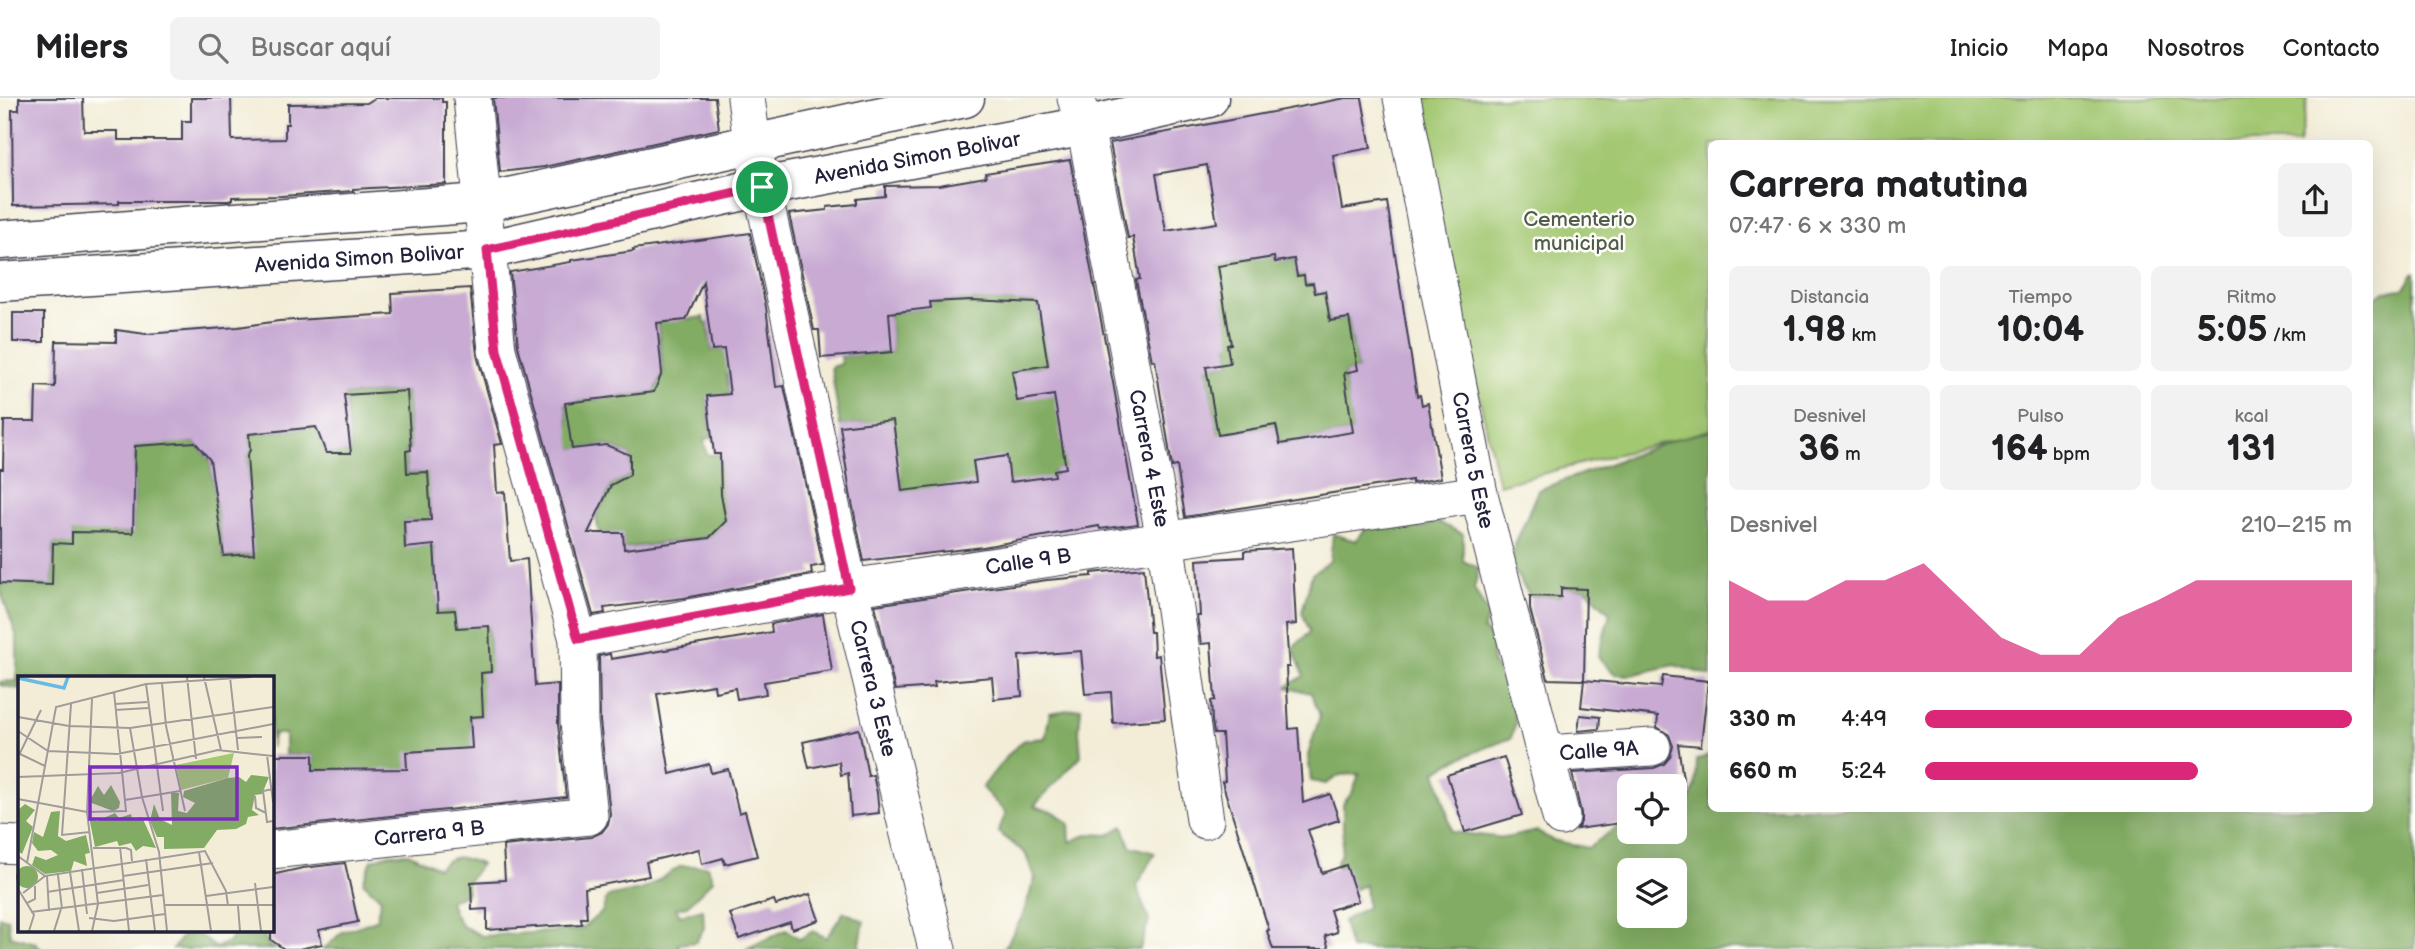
<!DOCTYPE html>
<html lang="es">
<head>
<meta charset="utf-8">
<style>
  body { margin:0; font-family:"Balsamiq Sans",sans-serif; background:#f2f2f2; color:#202124; height:100vh; display:flex; flex-direction:column; font-size:26px; white-space:nowrap }
  * { box-sizing:border-box; margin:0 }
  p { font-size:23px; color:#757577 }
  .icon { flex:none; width:38px; height:38px; fill:none; stroke:currentColor; stroke-width:2; stroke-linecap:round; stroke-linejoin:round }
  .map { position:relative; flex:1; overflow:hidden }
  .details { position:absolute; left:1708px; top:42px; width:665px; height:672px; display:flex; flex-direction:column; background:#fff; border-radius:10px; box-shadow:0 7px 28px #0002 }
  .details>* { flex:none }
  .controls { position:absolute; left:1617px; top:676px; display:grid; gap:14px }
  .controls a { display:grid; place-items:center; width:70px; height:70px; border-radius:10px; background:#fff; box-shadow:0 7px 28px #0002; font-size:35px }
  .pin { position:absolute; display:grid; place-items:center; width:60px; height:60px; color:#fff; margin:-30px; border:4px solid #fff; border-radius:50%; box-shadow:0 2px 7px #0007 }
  .round { display:grid; place-items:center; flex:none; width:74px; height:74px; border-radius:10px; background:#f2f2f2 }
  .headline { display:flex; align-items:center; justify-content:space-between; height:119px; padding:0 21px }
  h1 { font-size:38px; font-weight:700; line-height:52px }
  .stats { display:grid; grid-template-columns:repeat(3,1fr); gap:10px; height:119px; padding:7px 21px }
  .stats div { display:grid; align-content:center; border-radius:10px; background:#f2f2f2; text-align:center }
  .stats b { font-size:35px; font-weight:700 }
  .stats small { font-size:19px; font-weight:400 }
  .stats p { font-size:19px }
  .chart { height:196px; padding:14px 21px }
  .chart p { display:flex; justify-content:space-between }
  .chart svg { width:100%; height:126px; margin-top:7px; fill:#db2777; opacity:.7 }
  ul { padding:0 21px; list-style:none; font-size:23px }
  li { display:grid; grid-template-columns:112px 84px 1fr; align-items:center; height:52px }
  li i { height:18px; border-radius:9px; background:#db2777 }
  header { display:flex; align-items:center; gap:42px; box-sizing:border-box; height:98px; padding:0 35px; background:#fff; border-bottom:2px solid #e0e0e0 }
  header strong { font-size:33px }
  nav { display:flex; gap:38px; margin-inline-start:auto; font-size:24px }
  .search { width:490px; height:63px; background:#f2f2f2; display:flex; align-items:center; gap:18px; box-sizing:border-box; padding:0 24px; border-radius:10px; color:#757577; font-size:26px }
  .map>svg:first-child { display:block }
  .green { fill:#a3c872; stroke:#627556; stroke-width:2 }
  .forest { fill:#82ac64; stroke:#526750; stroke-width:2; fill-rule:evenodd }
  .building { fill:#c8aad3; fill-rule:evenodd }
  .lines { fill:none; stroke-linecap:round; stroke-linejoin:round }
  .minor-casing { stroke:#414052; stroke-width:39 }
  .major-casing { stroke:#414052; stroke-width:41 }
  .minor { stroke:#fff; stroke-width:37 }
  .major { stroke:#fff; stroke-width:38 }
  .route-casing { stroke:#fff; stroke-width:14 }
  .route { stroke:#db2777; stroke-width:9 }
  .labels { text-anchor:middle; stroke-width:5; stroke-linejoin:round; paint-order:stroke }
  .street-label { font-size:21px; fill:#22223b; stroke:#fdfcf7 }
  .park-label { font-size:21px; fill:#4f5c4e; stroke:#fdfcf7 }
  .inset-river { fill:none; stroke:#6ab9e4; stroke-width:3.5 }
  .inset-road { fill:none; stroke:#9f9c99; stroke-width:2 }
  .view { fill:#7b2cbf; fill-opacity:0.15; stroke:#7b2cbf; stroke-width:3.5 }
  .inset-edge { fill:none; stroke:#22223b; stroke-width:3.5 }
</style>
</head>
<body>
<header>
<strong>Milers</strong>
<div class="search"><svg class="icon" aria-label="search" viewBox="0 0 24 24"><circle cx="10" cy="10" r="6"/><path d="M15 15l6 6"/></svg>Buscar aquí</div>
<nav><a>Inicio</a><a>Mapa</a><a>Nosotros</a><a>Contacto</a></nav>
</header>
<div class="map">
<svg width="2415" height="851" viewBox="0 0 2415 851">
  <rect width="100%" height="100%" fill="#fdfcf7"/>
  <filter id="ink" filterUnits="userSpaceOnUse"><feTurbulence type="fractalNoise" baseFrequency=".0143" numOctaves="2"/><feDisplacementMap in="SourceGraphic" scale="14" xChannelSelector="R" yChannelSelector="G"/><feConvolveMatrix kernelMatrix="1 2 1 2 8 2 1 2 1" color-interpolation-filters="sRGB"/></filter>
  <filter id="wash" filterUnits="userSpaceOnUse"><feTurbulence type="fractalNoise" baseFrequency=".00686" numOctaves="4" result="noise"/><feDisplacementMap in="SourceGraphic" scale="28" xChannelSelector="R" yChannelSelector="G"/><feGaussianBlur stdDeviation="1.57" result="paint"/><feColorMatrix in="noise" values="0 0 0 0 0 0 0 0 0 0 0 0 0 0 0 0 0 1.4 0 .05"/><feComposite in="paint" operator="in"/></filter>
  <g filter="url(#wash)">
    <rect width="100%" height="100%" fill="#f3edd7"/>
    <!-- green -->
    <polygon class="green" points="1412,0 2308,0 2299,45 1712,46 1711,332 1499,387"/>
    <!-- forest -->
    <g class="forest">
      <polygon points="1269,127 1275,163 1294,161 1297,178 1304,177 1305,186 1313,185 1315,195 1325,193 1330,223 1349,220 1358,272 1344,275 1354,334 1280,346 1276,327 1250,332 1222,361 1206,269 1230,265 1227,247 1204,171 1235,165"/>
      <path d="M2413 175H2415V851H1350L1343 823 1367 809 1365 787 1355 791 1336 766 1341 755 1343 741V706L1352 695 1359 676 1340 677 1326 686 1311 683 1308 657 1320 618 1311 595 1285 589 1304 578 1293 550 1310 534 1302 514 1312 476 1330 463 1333 436 1356 443 1370 425 1403 427 1422 430 1436 423 1463 436V463L1479 470 1474 491 1489 518 1483 532 1492 541 1493 566 1508 589 1516 624 1511 640 1460 660 1436 673 1452 734 1505 740 1537 733 1552 742 1588 750 1628 721 1629 733H1675V717L1683 715 1696 688 1697 662 1711 656 1712 710H2370V203L2385 193 2403 191ZM1629 772H1675V817H1629Z"/>
      <polygon points="654,191 680,222 704,219 705,225 708,225 712,252 745,248 748,273 727,276 730,296 707,299 712,340 704,341 707,357 720,356 729,437 624,450 622,436 599,435 596,419 611,387 630,377 630,357 606,347 561,353 568,325 565,305 654,294 663,274"/>
      <polygon points="971,202 1038,205 1042,230 1056,265 1013,273 1054,297 1081,367 1054,373 1064,434 1012,403 1006,359 974,363 978,399 902,393 901,380 889,381 869,325 840,328 831,269 841,266 841,258 892,254 889,215 930,210 930,204"/>
      <polygon points="407,293 411,352 406,353 407,375 434,373 430,406 431,422 404,423 405,449 434,447 438,513 455,512 488,528 490,555 503,555 484,618 470,619 477,681 408,682 407,718 381,725 381,672 313,672 313,657 285,657 285,636 273,636 271,650 271,580 19,580 19,591 0,587 0,584 17,583 17,539 0,492 0,485 52,486 53,445 72,445 72,408 112,409 111,435 133,435 135,323 151,344 195,344 210,362 224,460 253,456 247,358 249,336 316,329 326,355 351,355 344,297"/>
      <polygon points="1711,332 1711,578 1674,567 1631,577 1615,576 1598,559 1610,515 1586,491 1562,490 1561,499 1530,498 1508,464 1538,392 1676,341"/>
      <polygon points="1081,610 1079,633 1081,658 1034,708 1054,714 1069,725 1070,744 1088,736 1108,737 1123,728 1130,748 1155,755 1136,788 1149,822 1140,851 1004,851 1022,819 1035,780 1025,755 998,734 1006,715 982,690 1006,659 1024,642 1045,640 1050,615"/>
      <path d="M408 755 438 770C454 754 461 759 481 766L467 785V795L450 803 454 815 462 828 482 838 580 832 602 814 607 799 644 791 681 768H707L713 782 687 808 676 810 680 817 703 811 704 830 696 844 678 846 679 851H322L326 849 342 834 376 822 381 801 363 784 372 762 389 756Z"/>
      <polygon points="844,814 864,823 859,851 746,851 786,832 800,841 813,833 826,840"/>
      <polygon points="0,819 8,821 10,838 36,845 41,851 0,851"/>
      <polygon points="234,832 261,832 270,849 276,851 173,851 184,835 198,836 216,850 230,843"/>
    </g>
    <g id="blocks">
      <!-- building -->
      <g class="building">
        <polygon points="19,0 83,0 84,33 118,33 118,42 182,42 182,23 191,23 191,0 231,0 232,42 285,41 285,26 288,26 288,6 367,5 375,0 442,0 442,4 446,4 446,86 353,91 353,93 281,98 232,99 232,102 228,103 119,103 119,106 13,108 12,12 19,12"/>
        <polygon points="493,0 715,0 719,31 544,69 500,74"/>
        <path d="M1346 0H1362L1371 50 1333 57 1342 111 1387 104 1417 298 1420 297 1422 307 1428 305 1441 380 1412 385V382L1185 419 1177 368 1172 369 1155 262 1152 263 1136 182 1140 181 1133 139 1128 140 1110 45ZM1207 67 1217 125 1166 133 1156 76ZM1274 159 1275 164 1294 161 1297 178 1304 177 1305 186 1313 185 1315 195 1325 193 1330 223 1349 220 1358 272 1344 275 1353 334 1280 346 1276 327 1218 337 1206 269 1230 265 1227 247 1231 246 1218 168Z"/>
        <polygon points="1070,62 1114,290 1138,426 1100,431 1099,428 983,449 864,463 850,395 840,328 893,322 902,393 976,384 973,363 1007,358 1010,384 1055,378 1054,372 1066,370 1054,297 1017,303 1012,273 1048,267 1038,205 971,202 930,204 931,210 889,215 892,254 821,260 819,232 814,232 789,116 827,112 827,109 857,106 857,101 885,98 885,88 939,87 986,79 985,75"/>
        <path d="M750 135 766 209 776 289 784 288 823 467 811 469 812 476 684 500 604 510 605 515 593 517 518 248 510 174 571 164V162L634 153 633 151ZM703 184 712 252 724 251 730 296 707 298 714 356H720L721 397 726 423 709 440 624 451 623 435H588L611 387 630 377V357L606 347 572 351 565 305 654 294 662 275 657 225 686 222Z"/>
        <polygon points="470,190 477,257 502,346 494,347 497,395 505,394 510,463 527,461 535,588 558,586 558,626 566,699 271,731 271,657 313,657 313,672 407,671 406,654 472,650 470,619 483,618 481,575 491,574 489,528 457,530 455,512 438,513 434,447 405,450 404,423 431,422 428,374 407,375 406,353 411,352 407,293 344,297 351,355 326,355 316,329 249,336 250,352 247,358 254,456 224,458 210,362 195,344 135,348 133,435 72,434 72,446 53,445 52,487 0,485 0,371 3,371 4,323 35,323 36,288 55,289 56,243 116,244 116,232 146,236 238,229 279,223 393,216 392,195"/>
        <rect x="13" y="215" width="31" height="29"/>
        <polygon points="1292,450 1296,526 1286,527 1289,569 1286,569 1289,631 1298,630 1303,705 1330,696 1339,722 1308,732 1322,775 1346,767 1358,803 1330,812 1337,834 1325,838 1329,851 1273,851 1267,833 1269,832 1222,684 1225,683 1222,636 1214,636 1212,623 1211,603 1215,602 1211,545 1201,546 1197,518 1200,518 1197,462 1244,459 1244,453"/>
        <polygon points="1144,470 1150,534 1153,534 1154,558 1159,557 1165,621 1113,625 1111,594 1085,596 1081,553 1019,558 1022,598 994,601 992,579 934,584 935,589 895,592 875,507 1047,482 1092,478 1092,475"/>
        <polygon points="1561,490 1586,491 1584,582 1548,581 1530,511 1530,498 1561,499"/>
        <polygon points="823,516 832,573 764,584 766,596 737,601 735,590 715,594 714,587 657,596 670,676 709,666 711,675 728,671 739,715 745,713 757,758 725,766 723,760 702,766 699,751 646,764 649,778 585,790 587,820 581,820 582,826 487,832 487,811 472,812 471,784 505,782 503,748 591,739 602,734 608,726 610,716 600,623 599,558 610,556 611,561 772,534 771,526"/>
        <polygon points="1663,578 1708,583 1701,648 1678,646 1684,688 1629,688 1629,724 1577,731 1581,724 1581,715 1572,675 1654,670 1664,666 1670,659 1673,648 1669,637 1657,629 1658,618 1581,609 1584,582 1661,589"/>
        <polygon points="1580,617 1600,619 1599,631 1578,633"/>
        <polygon points="859,631 868,678 873,677 877,695 879,715 851,718 848,675 841,677 839,664 809,670 803,644"/>
        <polygon points="1504,659 1522,717 1465,734 1447,677"/>
        <polygon points="345,765 358,824 319,832 322,846 299,851 284,851 271,842 271,777 303,770"/>
        <polygon points="810,796 819,822 792,831 790,824 739,841 730,816 774,802 776,807"/>
      </g>
    </g>
  </g>
  <g filter="url(#ink)">
    <use href="#blocks" fill-opacity="0" stroke="#414052" stroke-width="2"/>
    <g class="lines">
      <defs>
        <g id="minor">
          <path id="s1" d="M746 0 752 45 849 490 937 851"/>
          <path id="s2" d="M1076 0 1085 28 1165 441 1205 722"/>
          <path id="s3" d="M1402 0 1479 396 1561 719"/>
          <path id="s4" d="M578 541 849 490 1479 396"/>
          <path id="s5" d="M1547 656 1652 649"/>
          <polyline points="0,746 19,747"/>
          <path id="s6" d="M271 752 589 718 579 624 578 541 497 252 472 0"/>
        </g>
        <g id="major">
          <polyline points="0,142 481,105 965,0"/>
          <path id="s7" d="M0 184 487 152 762 89 1085 28 1209 0"/>
        </g>
      </defs>
      <!-- minor casing -->
      <use href="#minor" class="minor-casing"/>
      <!-- major casing -->
      <use href="#major" class="major-casing"/>
      <!-- minor -->
      <use href="#minor" class="minor"/>
      <!-- major -->
      <use href="#major" class="major"/>
    </g>
  </g>
  <g class="lines" filter="url(#ink)">
    <defs>
      <polygon id="route" points="762,89 849,490 578,541 497,252 487,152"/>
    </defs>
    <!-- route casing -->
    <use href="#route" class="route-casing"/>
    <!-- route -->
    <use href="#route" class="route"/>
  </g>
  <g class="labels">
    <!-- street labels -->
    <g class="street-label">
      <text dy="7" stroke="none"><textPath href="#s7" startOffset="928">Avenida Simon Bolivar</textPath></text>
      <text dy="7" stroke="none"><textPath href="#s7" startOffset="360">Avenida Simon Bolivar</textPath></text>
      <text dy="7" stroke="none"><textPath href="#s2" startOffset="368">Carrera 4 Este</textPath></text>
      <text dy="7" stroke="none"><textPath href="#s3" startOffset="369">Carrera 5 Este</textPath></text>
      <text dy="7" stroke="none"><textPath href="#s4" startOffset="457">Calle 9 B</textPath></text>
      <text dy="7" stroke="none"><textPath href="#s1" startOffset="604">Carrera 3 Este</textPath></text>
      <text dy="7" stroke="none"><textPath href="#s5" startOffset="52">Calle 9A</textPath></text>
      <text dy="7" stroke="none"><textPath href="#s6" startOffset="159">Carrera 9 B</textPath></text>
    </g>
    <!-- park labels -->
    <g class="park-label">
      <text x="1579" y="128">Cementerio<tspan x="1579" dy="24">municipal</tspan></text>
    </g>
  </g>
  <!-- overview -->
  <g transform="translate(18 578)">
    <rect width="256" height="256" fill="#f3edd7"/>
    <path d="M216 77 210 102 163 114 158 89Z" fill="#a3c872"/>
    <path d="M233 99 251 101 244 118 237 119 234 134 241 139 230 141 228 148 218 153 199 154 186 172 146 173V161H139L132 145 136 128 142 143 154 149 153 117H161L160 135 169 137 177 127 165 121 166 115 210 102 221 101 228 106ZM93 109 102 126 101 132 95 135 71 126 80 110 86 119ZM7 128 17 134 8 145 15 151 4 178 0 175V134ZM42 135 40 160 48 165 68 159 72 177 67 178 69 190 56 185 53 195 27 198 14 189 17 180 28 184 40 179 33 174 20 175 14 167 16 156 25 161 33 136ZM97 137 101 142 113 138 114 143 124 141 138 172 125 170 118 175 113 167 101 170 99 165 77 171 73 151 79 152 73 151 71 141 79 145ZM-2 201a11 11 0 1 1 22 0a11 11 0 1 1-22 0Z" fill="#82ac64"/>
    <path class="inset-river" d="M0 2 46 12 50 1"/>
    <path class="inset-road" d="M169 1 178 83M186 1 203 74M212 1 220 74M144 7 148 50 167 135M128 8 145 135M53 28 44 159 72 156M97 28 129 26M97 34 130 32M0 41 51 50 112 52 255 31M112 52 124 121 141 176 149 255M0 55 30 75 99 78 255 48M219 62 244 61M0 77 27 90M2 77 23 34M249 79 255 126M0 101 101 97 200 74 255 80M255 113 245 115 249 146 255 145M237 120 238 132 248 137M0 123 69 136 108 135 96 16M107 124 162 115M102 171 111 255M75 172H108L113 174 114 185M181 176 193 255M0 180 27 200 187 175 208 215 210 230M128 183 137 255M9 187 38 31 128 8 234 1M64 193 69 238M52 196 61 255M40 199 44 233M29 200 31 235M105 200 195 187M237 207 243 255M0 213 16 239 11 255M29 216 106 204M5 217 27 200M79 217 130 209M188 220 255 211M9 227 17 223V210M146 229H255M220 230 222 255M13 236 145 219M71 242 96 245 147 238M36 255 43 233M74 255 80 228 69 136 74 23"/>
    <path class="view" d="M72 91H219V143H72Z"/>
    <rect width="256" height="256" class="inset-edge"/>
  </g>
</svg>
<div class="controls">
<a><svg class="icon" aria-label="locate" viewBox="0 0 24 24"><circle cx="12" cy="12" r="6"/><path d="M12 2v4M12 18v4M2 12h4M18 12h4"/></svg></a>
<a><svg class="icon" aria-label="layers" viewBox="0 0 24 24"><path d="M12 4l9 5-9 5-9-5zM3 14l9 5 9-5"/></svg></a>
</div>
<div class="pin" style="left:762px;top:89px;background:#1e9e55"><svg class="icon" aria-label="arrive" viewBox="0 0 24 24"><path d="M6 21V4h12l-3 4 3 4H6"/></svg></div>
<section class="details">
<div class="headline"><div><h1>Carrera matutina</h1><p>07:47 · 6 × 330 m</p></div><a class="round"><svg class="icon" aria-label="share" viewBox="0 0 24 24"><path d="M12 15V3M7 8l5-5 5 5M5 13v7h14v-7"/></svg></a></div>
<div class="stats">
<div><p>Distancia</p><b>1.98<small> km</small></b></div>
<div><p>Tiempo</p><b>10:04</b></div>
<div><p>Ritmo</p><b>5:05<small> /km</small></b></div>
</div>
<div class="stats">
<div><p>Desnivel</p><b>36<small> m</small></b></div>
<div><p>Pulso</p><b>164<small> bpm</small></b></div>
<div><p>kcal</p><b>131</b></div>
</div>
<div class="chart"><p><span>Desnivel</span>210–215 m</p>
<svg viewBox="0 0 160 44" preserveAspectRatio="none"><path d="M0 44V12L10 19L20 19L30 12L40 12L50 6L60 19L70 32L80 38L90 38L100 25L110 19L120 12L130 12L140 12L150 12L160 12V44z"/></svg>
</div>
<ul>
<li><b>330 m</b>4:49<i style="width:100%"></i></li>
<li><b>660 m</b>5:24<i style="width:64%"></i></li>
</ul>
</section>
</div>
</body>
</html>
